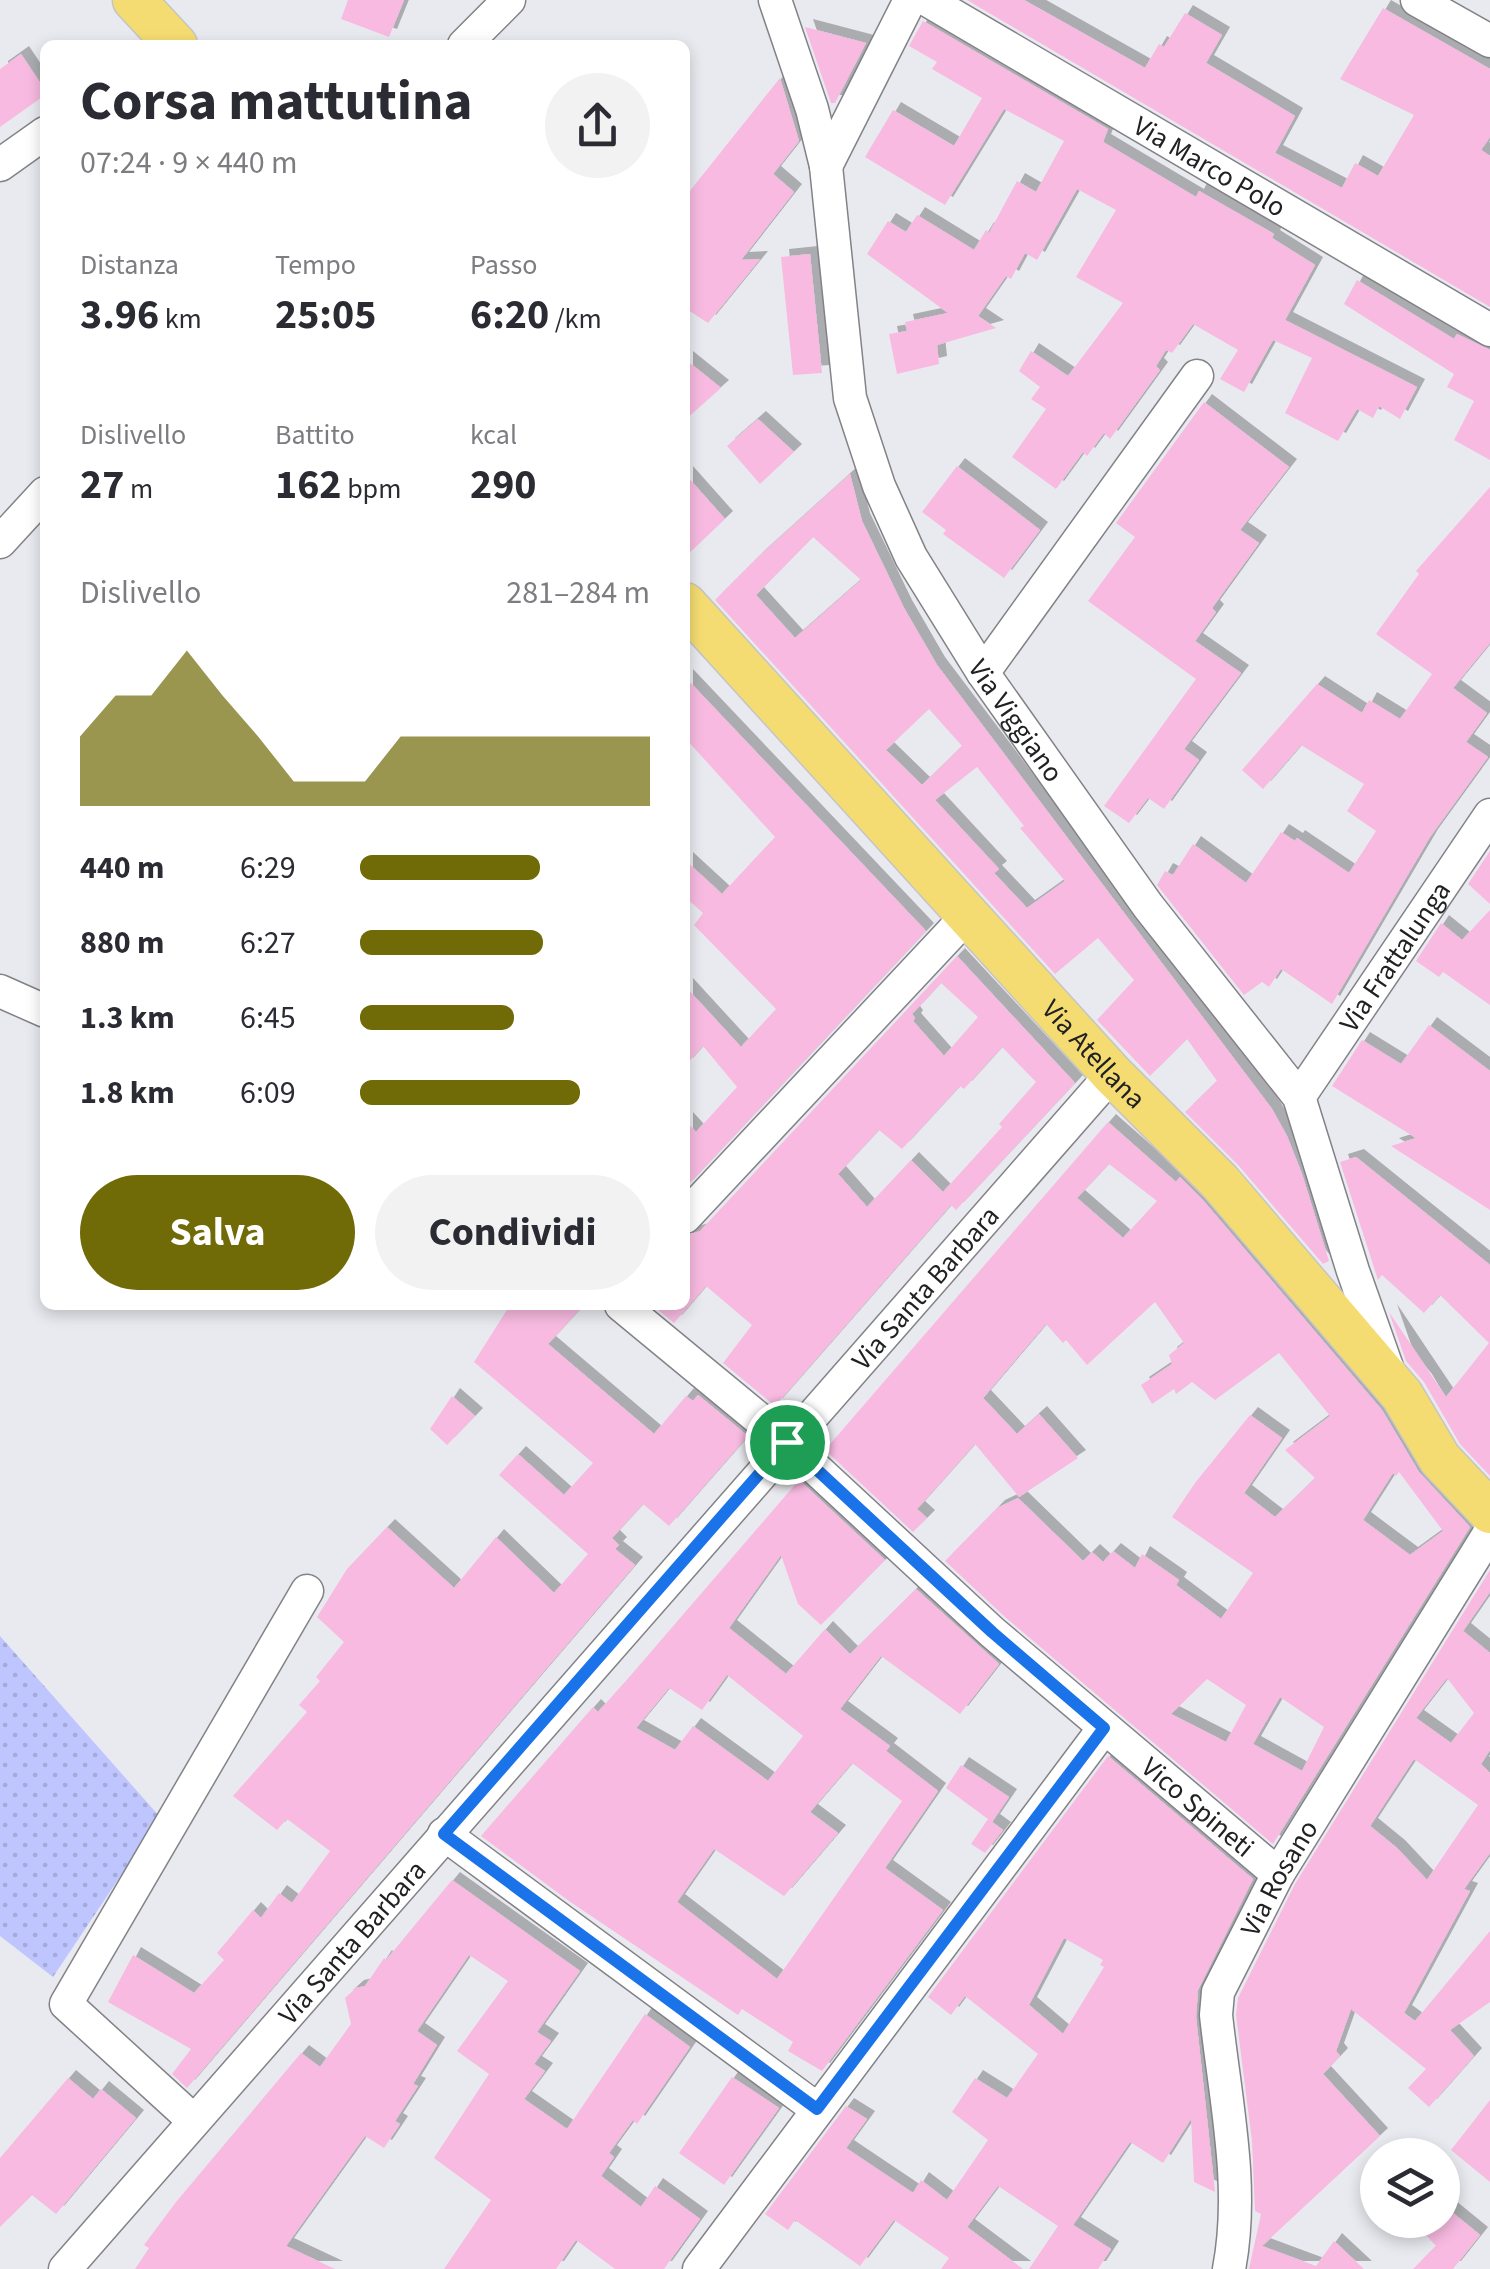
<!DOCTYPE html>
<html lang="it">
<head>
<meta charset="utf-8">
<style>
  body { margin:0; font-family:"Source Sans 3",sans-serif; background:#f2f2f3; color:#2b2b33; height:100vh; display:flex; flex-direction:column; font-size:38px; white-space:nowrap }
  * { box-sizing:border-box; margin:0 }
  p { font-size:32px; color:#7c7c81 }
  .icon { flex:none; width:55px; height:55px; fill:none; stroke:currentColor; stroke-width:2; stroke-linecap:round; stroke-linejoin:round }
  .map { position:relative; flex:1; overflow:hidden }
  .side { position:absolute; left:40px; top:40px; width:650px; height:1270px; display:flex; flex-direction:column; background:#fff; border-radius:15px; box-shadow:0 5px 15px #0003 }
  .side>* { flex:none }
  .fabs { position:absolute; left:1360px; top:2138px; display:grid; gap:20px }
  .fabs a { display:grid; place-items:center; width:100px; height:100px; border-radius:50%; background:#fff; box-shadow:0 5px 15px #0003; font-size:50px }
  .pin { position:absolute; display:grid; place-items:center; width:85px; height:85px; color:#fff; margin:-42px; border:5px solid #fff; border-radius:50%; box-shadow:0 2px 10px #0007 }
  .round { display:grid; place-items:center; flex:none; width:105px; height:105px; border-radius:52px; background:#f2f2f3 }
  .overview { display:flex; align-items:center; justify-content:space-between; height:170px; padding:0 40px }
  h1 { font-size:55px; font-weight:700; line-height:75px }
  .figures { display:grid; grid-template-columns:repeat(3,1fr); gap:15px; height:170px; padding:10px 40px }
  .figures div { display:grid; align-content:center }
  .figures b { font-size:42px; font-weight:700 }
  .figures small { font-size:28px; font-weight:400 }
  .figures p { font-size:28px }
  .chart { height:280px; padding:20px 40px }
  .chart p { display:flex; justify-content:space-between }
  .chart svg { width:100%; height:180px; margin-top:10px; fill:#706b07; opacity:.7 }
  .cta { display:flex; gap:20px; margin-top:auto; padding:20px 40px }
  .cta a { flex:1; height:115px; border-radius:60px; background:#706b07; color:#fff; font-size:40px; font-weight:700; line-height:115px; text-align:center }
  .cta a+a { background:#f2f2f3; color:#2b2b33 }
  ul { padding:0 40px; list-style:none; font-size:32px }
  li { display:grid; grid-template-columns:160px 120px 1fr; align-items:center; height:75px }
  li i { height:25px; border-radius:12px; background:#706b07 }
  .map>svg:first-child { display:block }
  .grass { fill:url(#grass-dots) }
  .building { fill:#f8bae1; fill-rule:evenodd; filter:url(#shadow) }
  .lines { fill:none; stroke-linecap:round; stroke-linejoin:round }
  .minor-casing { stroke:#828287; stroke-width:35 }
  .major-casing { stroke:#c5c5c6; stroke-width:45 }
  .minor { stroke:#fff; stroke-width:32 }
  .major { stroke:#f5dc72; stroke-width:42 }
  .route-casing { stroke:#fff; stroke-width:20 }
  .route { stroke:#1a73e8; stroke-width:12 }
  .labels { text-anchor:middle; stroke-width:8; stroke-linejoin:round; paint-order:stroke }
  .street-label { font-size:28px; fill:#202122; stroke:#f6f7fd }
</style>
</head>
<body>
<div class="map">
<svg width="1490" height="2269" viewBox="0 0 1490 2269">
  <defs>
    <pattern id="grass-dots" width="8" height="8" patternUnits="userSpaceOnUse" patternTransform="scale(2.5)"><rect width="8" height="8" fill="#bfc6ff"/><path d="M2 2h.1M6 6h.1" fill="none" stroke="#a4aada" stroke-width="1.8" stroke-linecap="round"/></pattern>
    <filter id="shadow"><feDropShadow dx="8" dy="-8" stdDeviation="0" flood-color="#0004"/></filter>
  </defs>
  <rect width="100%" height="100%" fill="#e9eaef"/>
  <!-- grass -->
  <polygon class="grass" points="0,1636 160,1817 53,1977 0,1936"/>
  <!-- building -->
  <g class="building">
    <polygon points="348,0 404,0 389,37 341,19"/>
    <polygon points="967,0 1024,0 1145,68 1159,44 1164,47 1185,13 1222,35 1206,63 1295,116 1275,153 1342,188 1355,163 1378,176 1414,115 1340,79 1383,8 1490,69 1490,137 1481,150 1490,156 1490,307"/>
    <polygon points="923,21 1108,129 1103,142 1196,197 1199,191 1274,234 1272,238 1315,265 1285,320 1417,387 1400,419 1379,406 1373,418 1357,409 1338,441 1285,413 1312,358 1273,340 1244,392 1220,379 1238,350 1193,324 1172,353 1166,350 1156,366 1160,370 1110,439 1104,433 1087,456 1083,452 1056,489 1012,457 1046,409 1031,399 1040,387 1019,371 1031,351 1068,376 1123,303 1076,277 1116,210 1077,189 1037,260 1025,253 1011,279 1006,276 978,316 996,328 937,345 939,364 897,374 889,334 907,331 905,322 948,313 867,254 888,221 906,232 917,215 974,250 986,230 989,233 1017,181 1036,192 1064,141 1004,109 945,205 865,157 893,110 954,146 982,98 932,69 937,62 909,46"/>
    <polygon points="805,27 866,43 835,103 831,103"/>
    <polygon points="21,54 45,90 45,95 0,127 0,69"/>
    <polygon points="780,78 799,141 773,174 794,192 741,260 760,259 708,323 685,308 685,197"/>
    <polygon points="810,254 822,373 793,375 781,257"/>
    <polygon points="1357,280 1454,339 1457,334 1490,350 1490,460 1454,440 1474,401 1447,387 1454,374 1344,304"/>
    <polygon points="685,359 721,388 685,420"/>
    <polygon points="1204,402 1289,467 1240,530 1259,543 1212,608 1216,612 1195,641 1241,673 1184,749 1199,760 1164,809 1148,798 1129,823 1104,806 1196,679 1088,601 1135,537 1116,523"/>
    <polygon points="758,419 794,452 760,484 727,446"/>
    <polygon points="957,466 1040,530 1004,578 943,534 946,530 922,512"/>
    <polygon points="685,474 725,519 685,557"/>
    <path d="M850 474 862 521 904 608 937 665 1272 1109 1287 1136 1302 1174 1329 1261 1323 1264 1239 1166 1185 1112 1217 1081 1187 1039 1150 1076 1097 1020 1134 980 1098 938 1055 974 715 600 757 558ZM813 537 861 580 795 638 756 595ZM929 709 962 746 922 785 886 750ZM977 767 1024 826 1020 828 1065 881 1027 908 994 873 999 869 935 800Z"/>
    <polygon points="1490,487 1490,643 1453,688 1487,713 1466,742 1488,757 1430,837 1332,1004 1281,969 1269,987 1262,982 1244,995 1157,885 1165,871 1173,875 1193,844 1246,883 1281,832 1295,841 1297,838 1349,873 1376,831 1347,811 1364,784 1301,745 1263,789 1242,770 1317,684 1362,713 1369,700 1400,719 1432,674 1376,634 1419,574 1416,571"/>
    <polygon points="685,677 926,931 685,1188 685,1120 696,1132 737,1087 703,1046 685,1066 685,986 741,1047 776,1009 694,925 703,913 685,897 685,860 722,894 775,837 685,738"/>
    <polygon points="1490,851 1490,904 1468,884"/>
    <polygon points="1490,910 1490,1005 1443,972 1439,977 1416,961 1441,923 1462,940"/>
    <path d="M957 956 1075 1083 956 1210 951 1205 775 1406 723 1363 752 1325 706 1286 674 1323 652 1305H685V1236L700 1231ZM941 983 978 1017 944 1056 913 1021 915 1018 912 1014ZM1002 1047 1036 1082 999 1124 1002 1127 943 1192 911 1160 867 1207 838 1174 879 1130 902 1149 960 1086 964 1089Z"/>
    <polygon points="1429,1025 1490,1071 1490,1210 1391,1146 1416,1138 1332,1086 1362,1040 1401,1064"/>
    <path d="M1108 1122 1176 1182 1180 1177 1202 1199 1382 1410 1419 1472 1470 1527 1273 1844 1005 1617 945 1561 997 1508 1018 1498 1083 1561 1092 1552 1103 1562 1113 1551 1135 1568 1142 1554 1179 1580 1176 1585 1221 1619 1253 1573 1172 1517 1195 1483 1250 1415 1282 1438 1244 1493 1275 1517 1315 1478 1285 1450 1330 1416 1279 1353 1215 1400 1192 1382 1176 1394 1174 1389 1152 1404 1141 1385 1172 1364 1169 1355 1184 1343 1155 1302 1087 1365 1066 1340 1063 1343 1046 1324 983 1398 1017 1434 1039 1414 1078 1458 1019 1497 975 1444 917 1509 927 1518 913 1532 825 1450ZM1109 1164 1157 1201 1123 1238 1077 1198ZM1399 1472 1443 1531 1410 1555 1363 1520 1393 1473 1396 1476ZM1207 1679 1246 1705 1226 1742 1171 1714ZM1280 1697 1324 1727 1302 1771 1253 1744Z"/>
    <polygon points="1356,1157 1490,1265 1490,1476 1460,1444 1424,1382 1406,1361 1389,1312 1446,1397 1489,1343 1440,1295 1424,1313 1382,1275 1378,1280 1340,1162"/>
    <polygon points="510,1305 584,1305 548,1344 654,1434 686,1396 693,1401 698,1395 748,1436 669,1526 643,1504 612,1538 619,1545 615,1549 635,1565 187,2088 172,2074 191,2049 108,2002 133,1955 194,1993 224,1960 217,1953 253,1910 261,1918 279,1893 292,1903 330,1851 287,1819 277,1830 233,1796 307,1712 299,1705 320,1681 316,1677 344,1642 317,1617 347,1569 387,1527 454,1588 496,1537 554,1593 588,1554 499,1475 518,1454 564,1495 593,1463 474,1362"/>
    <polygon points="452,1396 475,1416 447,1445 430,1429"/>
    <path d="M799 1480 885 1560 821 1625 798 1604 781 1555 729 1628 786 1674 825 1629 850 1654 916 1589 999 1664 960 1714 881 1656 840 1709 890 1746 886 1751 938 1791 885 1868 943 1910 822 2071 788 2051 793 2042 742 2009 738 2015 569 1901 481 1836 593 1707 598 1712 631 1675ZM727 1675 803 1736 768 1781 693 1726 675 1750 636 1728 669 1688 702 1710ZM852 1763 902 1801 777 1979 677 1902 714 1849 784 1896 838 1833 810 1812Z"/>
    <path d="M1490 1570V1592L1463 1631 1490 1653V1750L1481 1764 1490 1773V1853L1464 1889 1470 1891 1404 2013 1415 2021 1490 1931V2002L1450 2030 1474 2056 1429 2107 1408 2088 1426 2069 1351 2009 1336 2051 1340 2056 1323 2074 1380 2136 1262 2246 1316 2266 1334 2241 1364 2269H1249L1261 2214 1255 2211 1252 2141 1236 2015 1238 1998 1295 1884ZM1447 1678 1474 1713 1451 1743 1416 1718ZM1414 1759 1478 1805 1427 1880 1397 1848 1370 1826Z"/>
    <path d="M1108 1756 1253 1879 1198 1990 1196 2017 1215 2192 1194 2182 1191 2119 1163 2163 1130 2142 1073 2225 1111 2249 1098 2269H1029L1058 2226 998 2186 967 2227 1023 2269H941L949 2258 894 2220 860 2266 795 2220 788 2230 765 2214 846 2106 867 2119 846 2148 913 2193 921 2180 947 2200 988 2140 952 2112 975 2078 1007 2098 1038 2054 965 1996 951 2015 928 1997ZM1064 1938 1103 1960 1100 1965 1104 1967 1063 2034 1029 2005Z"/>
    <polygon points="961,1765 1009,1797 992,1822 946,1788"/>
    <polygon points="988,1819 1003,1830 985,1853 971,1844"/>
    <polygon points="452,1880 580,1971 537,2032 551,2041 534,2064 545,2071 524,2099 567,2129 645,2014 690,2047 637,2124 633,2120 609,2153 614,2157 601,2176 641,2207 655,2186 700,2219 664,2269 615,2269 576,2240 556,2269 444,2269 491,2200 434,2158 489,2074 457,2051 508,1981 469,1955 417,2031 437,2045 413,2084 418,2086 395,2121 400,2124 384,2148 365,2136 286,2246 335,2269 135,2269 149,2248 144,2245 176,2202 301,2053 320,2067 351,2024 345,1998 356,1988 365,1986 384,1958 386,1960"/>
    <polygon points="732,2077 779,2108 724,2185 679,2153"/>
    <polygon points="68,2078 93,2099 101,2089 136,2118 56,2214 32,2195 0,2227 0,2158"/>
    <polygon points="1490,2100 1490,2182 1451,2150"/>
    <polygon points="1442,2204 1480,2235 1453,2269 1413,2269 1436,2246 1412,2220 1442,2220"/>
  </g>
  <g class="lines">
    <defs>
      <g id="minor">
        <path id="s1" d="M775 0 812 109 826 166 850 398 879 486 911 557 983 673 1148 906 1299 1097 1353 1271 1387 1367"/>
        <path id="s2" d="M927 0 1490 330"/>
        <polyline points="1417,0 1490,41"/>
        <polyline points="464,45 509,0"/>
        <polyline points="0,165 45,133"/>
        <polyline points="826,166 910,0"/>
        <polyline points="0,542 45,493"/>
        <polyline points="983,673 1197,376"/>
        <polyline points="0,991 45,1011"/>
        <path id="s3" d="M1299 1097 1490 815"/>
        <polyline points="685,1217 968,915"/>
        <path id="s4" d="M621 1305 787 1442 992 1632 1278 1874"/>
        <polyline points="444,1834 817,2109"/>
        <polyline points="193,2120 66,2004 307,1591"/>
        <path id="s5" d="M65 2269 1112 1074"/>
        <polyline points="699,2269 1104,1728"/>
        <path id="s6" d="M1229 2269C1245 2186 1225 2099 1216 2015L1218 1992 1278 1874 1490 1532"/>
      </g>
      <g id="major">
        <polyline points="134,0 176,45"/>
        <path id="s7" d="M685 604 1112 1074 1220 1182 1402 1395 1440 1459 1490 1512"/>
      </g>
    </defs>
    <!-- minor casing -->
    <use href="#minor" class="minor-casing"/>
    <!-- major casing -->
    <use href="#major" class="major-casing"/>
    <!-- minor -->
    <use href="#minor" class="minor"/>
    <!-- major -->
    <use href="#major" class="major"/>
  </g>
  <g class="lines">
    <defs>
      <polygon id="route" points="787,1442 992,1632 1104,1728 817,2109 444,1834"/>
    </defs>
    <!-- route casing -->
    <use href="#route" class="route-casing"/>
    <!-- route -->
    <use href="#route" class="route"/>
  </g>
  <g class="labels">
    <!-- street labels -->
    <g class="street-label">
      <text dy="10" stroke="none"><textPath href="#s2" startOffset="328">Via Marco Polo</textPath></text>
      <text dy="10" stroke="none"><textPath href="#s1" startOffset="772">Via Viggiano</textPath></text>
      <text dy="10" stroke="none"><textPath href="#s3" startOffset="170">Via Frattalunga</textPath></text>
      <text dy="10" stroke="none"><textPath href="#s7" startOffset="608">Via Atellana</textPath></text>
      <text dy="10" stroke="none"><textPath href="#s5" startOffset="1305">Via Santa Barbara</textPath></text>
      <text dy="10" stroke="none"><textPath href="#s4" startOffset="765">Vico Spineti</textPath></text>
      <text dy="10" stroke="none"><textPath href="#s6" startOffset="408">Via Rosano</textPath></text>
      <text dy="10" stroke="none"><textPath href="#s5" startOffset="435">Via Santa Barbara</textPath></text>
    </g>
  </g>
</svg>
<div class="fabs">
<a><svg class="icon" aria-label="layers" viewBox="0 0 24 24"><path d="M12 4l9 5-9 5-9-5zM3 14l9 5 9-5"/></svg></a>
</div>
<div class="pin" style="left:787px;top:1442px;background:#1e9e55"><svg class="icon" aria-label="arrive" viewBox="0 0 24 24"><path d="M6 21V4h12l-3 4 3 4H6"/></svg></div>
<section class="side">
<div class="overview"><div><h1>Corsa mattutina</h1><p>07:24 · 9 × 440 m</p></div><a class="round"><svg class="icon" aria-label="share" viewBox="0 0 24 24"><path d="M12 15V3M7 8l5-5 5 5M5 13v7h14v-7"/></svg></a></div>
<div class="figures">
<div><p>Distanza</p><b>3.96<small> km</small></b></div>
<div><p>Tempo</p><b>25:05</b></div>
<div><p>Passo</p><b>6:20<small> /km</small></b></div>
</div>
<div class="figures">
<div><p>Dislivello</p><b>27<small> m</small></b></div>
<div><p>Battito</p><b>162<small> bpm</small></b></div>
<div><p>kcal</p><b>290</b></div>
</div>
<div class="chart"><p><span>Dislivello</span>281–284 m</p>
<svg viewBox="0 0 160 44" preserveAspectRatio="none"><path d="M0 44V27L10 17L20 17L30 6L40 17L50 27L60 38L70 38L80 38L90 27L100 27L110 27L120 27L130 27L140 27L150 27L160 27V44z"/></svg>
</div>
<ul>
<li><b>440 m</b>6:29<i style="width:62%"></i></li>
<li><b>880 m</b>6:27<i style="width:63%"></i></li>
<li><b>1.3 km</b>6:45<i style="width:53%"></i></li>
<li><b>1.8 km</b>6:09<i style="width:76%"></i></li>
</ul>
<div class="cta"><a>Salva</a><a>Condividi</a></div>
</section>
</div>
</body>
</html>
